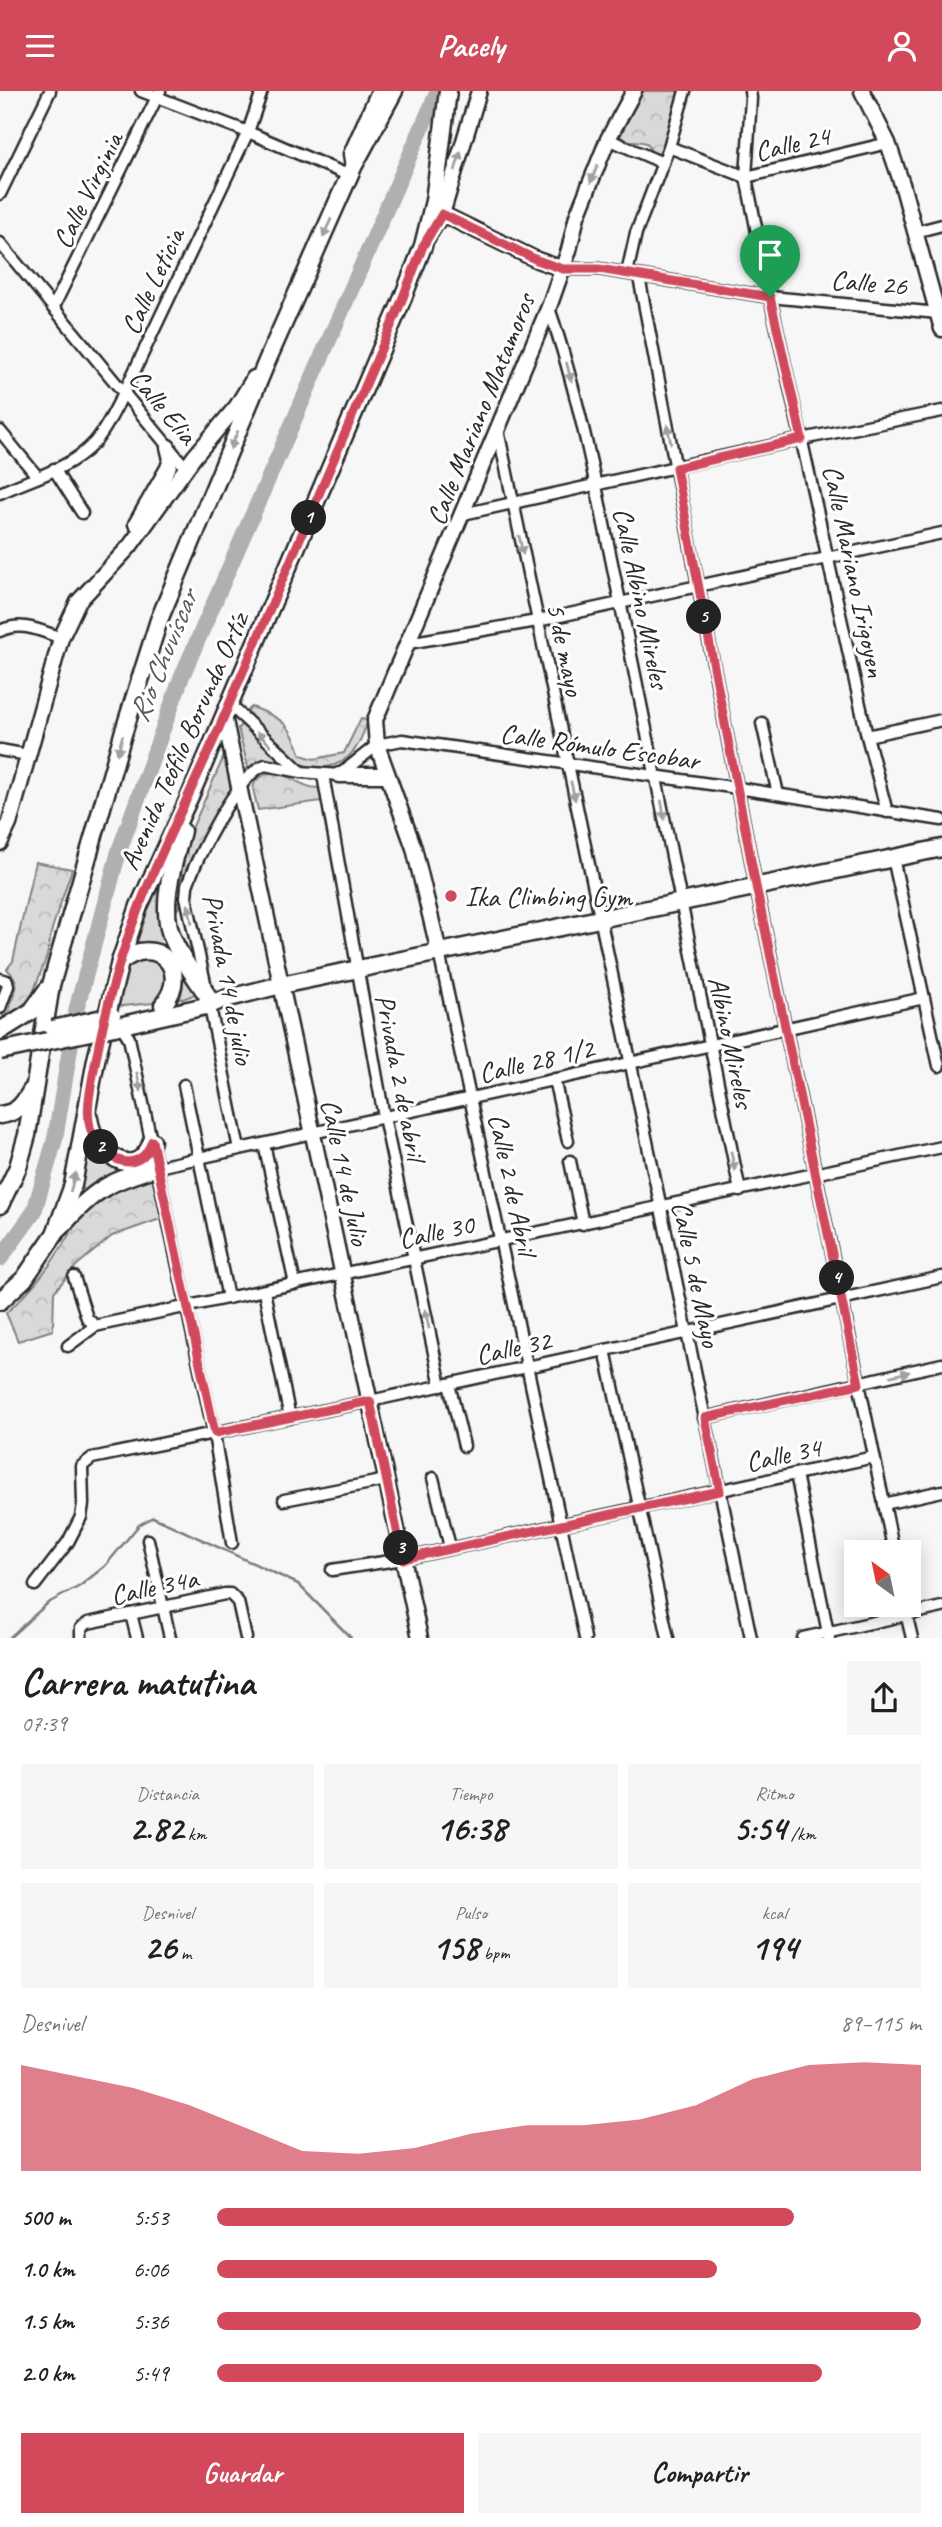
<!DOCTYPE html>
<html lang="es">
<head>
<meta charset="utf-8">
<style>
  body { margin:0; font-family:Caveat,sans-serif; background:#f6f6f6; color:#202124; height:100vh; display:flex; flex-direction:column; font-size:26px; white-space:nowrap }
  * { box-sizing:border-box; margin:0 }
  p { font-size:23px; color:#757577 }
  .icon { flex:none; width:38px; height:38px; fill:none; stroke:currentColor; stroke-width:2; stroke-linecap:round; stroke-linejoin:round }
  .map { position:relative; height:1547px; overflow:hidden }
  .sheet { display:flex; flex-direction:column; background:#fff; flex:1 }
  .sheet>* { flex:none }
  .needle { width:46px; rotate:327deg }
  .buttons { position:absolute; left:844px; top:1449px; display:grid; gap:14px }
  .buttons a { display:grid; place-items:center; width:77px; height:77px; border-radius:0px; background:#fff; box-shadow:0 4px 18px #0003; font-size:35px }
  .pin { position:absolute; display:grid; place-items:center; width:60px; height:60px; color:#fff; margin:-72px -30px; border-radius:50% 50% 50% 0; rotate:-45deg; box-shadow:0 0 7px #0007 }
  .pin .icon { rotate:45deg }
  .km { position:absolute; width:35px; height:35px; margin:-18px; border-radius:50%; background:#222; color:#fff; font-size:19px; line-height:35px; text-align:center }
  .round { display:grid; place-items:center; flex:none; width:74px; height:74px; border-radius:0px; background:#f6f6f6 }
  .overview { display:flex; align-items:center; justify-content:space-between; height:119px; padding:0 21px }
  h1 { font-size:38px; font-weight:700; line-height:52px }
  .metrics { display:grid; grid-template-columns:repeat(3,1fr); gap:10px; height:119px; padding:7px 21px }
  .metrics div { display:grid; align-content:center; border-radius:0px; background:#f6f6f6; text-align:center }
  .metrics b { font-size:35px; font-weight:700 }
  .metrics small { font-size:19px; font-weight:400 }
  .metrics p { font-size:19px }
  .chart { height:196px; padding:14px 21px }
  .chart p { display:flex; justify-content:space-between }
  .chart svg { width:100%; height:126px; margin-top:7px; fill:#d1495b; opacity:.7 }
  .button { display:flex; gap:14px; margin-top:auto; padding:14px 21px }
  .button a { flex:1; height:80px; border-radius:0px; background:#d1495b; color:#fff; font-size:28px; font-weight:700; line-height:80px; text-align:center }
  .button a+a { background:#f6f6f6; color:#202124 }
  ul { padding:0 21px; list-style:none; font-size:23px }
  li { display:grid; grid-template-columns:112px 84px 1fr; align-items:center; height:52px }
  li i { height:18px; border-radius:9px; background:#d1495b }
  header { display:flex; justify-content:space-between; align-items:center; height:91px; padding:0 21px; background:#d1495b; color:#fff; font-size:32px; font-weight:700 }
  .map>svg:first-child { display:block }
  .grass { fill:#d9d9d9; stroke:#828282; stroke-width:2 }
  .park { fill:url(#park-crowns); stroke:#828282; stroke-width:2 }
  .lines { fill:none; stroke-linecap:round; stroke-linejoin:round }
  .stream { stroke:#7b7b7b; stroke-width:2.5 }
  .river { stroke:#b0b0b0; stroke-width:16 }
  .street-casing { stroke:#2b2b2b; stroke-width:15 }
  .secondary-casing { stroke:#2b2b2b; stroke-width:19 }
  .primary-casing { stroke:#2b2b2b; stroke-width:21 }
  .street { stroke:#fff; stroke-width:10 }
  .secondary { stroke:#fff; stroke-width:14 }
  .primary { stroke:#fff; stroke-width:16 }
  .primary-bridge-casing { stroke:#2b2b2b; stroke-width:21; stroke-linecap:butt }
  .primary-bridge { stroke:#fff; stroke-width:16 }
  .oneway { fill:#a0a0a0 }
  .route-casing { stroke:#fff; stroke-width:14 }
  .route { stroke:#d1495b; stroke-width:9 }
  .poi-dot { fill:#d1495b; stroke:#fff; stroke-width:2.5 }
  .labels { text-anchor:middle; stroke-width:6; stroke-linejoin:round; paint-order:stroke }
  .street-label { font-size:28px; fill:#2b2b2b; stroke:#fff }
  .poi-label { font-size:28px; fill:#2b2b2b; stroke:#fff; text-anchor:start }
  .water-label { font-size:30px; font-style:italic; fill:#5a5a5a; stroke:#fff }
</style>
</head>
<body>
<header><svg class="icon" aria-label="menu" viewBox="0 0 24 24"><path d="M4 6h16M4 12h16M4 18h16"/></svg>Pacely<svg class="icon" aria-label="person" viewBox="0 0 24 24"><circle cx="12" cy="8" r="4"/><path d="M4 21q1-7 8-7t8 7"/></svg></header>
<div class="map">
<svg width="942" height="1547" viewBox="0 0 942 1547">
  <defs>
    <pattern id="park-crowns" width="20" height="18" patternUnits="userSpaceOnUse" patternTransform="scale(1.75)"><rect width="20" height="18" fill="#d9d9d9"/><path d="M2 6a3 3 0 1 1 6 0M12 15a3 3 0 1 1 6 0" fill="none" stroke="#bababa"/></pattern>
  </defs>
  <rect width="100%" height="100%" fill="#f7f7f7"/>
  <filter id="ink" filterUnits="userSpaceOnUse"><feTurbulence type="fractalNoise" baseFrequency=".0143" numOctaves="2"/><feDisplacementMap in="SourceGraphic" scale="14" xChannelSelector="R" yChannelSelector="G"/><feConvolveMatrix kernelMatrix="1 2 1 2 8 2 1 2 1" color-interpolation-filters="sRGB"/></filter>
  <g filter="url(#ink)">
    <!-- grass -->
    <g class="grass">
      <path d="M168 766 164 809 198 902 183 908H180C188 883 179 856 150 852 143 851 139 852 133 850Z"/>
      <polygon points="133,868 158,868 169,882 161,908 153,912 112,916 121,884"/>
      <path d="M90 1044C107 1080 114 1079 151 1070L103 1087 72 1111 86 1071Z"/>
    </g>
    <!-- park -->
    <g class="park">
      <path d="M642 0H680L661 66 652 64 648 53C638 48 629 52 619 48Z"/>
      <path d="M252 616C282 627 291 633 301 664L314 668 344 662 361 627 368 630C360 652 353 671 327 676 321 678 312 678 306 675 295 670 285 659 276 651 265 641 253 633 248 619Z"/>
      <path d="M242 633 282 669 281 671C263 669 261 666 249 680L238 637Z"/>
      <polygon points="228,656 236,702 221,715 182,802 180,816 176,819 178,791 186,751"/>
      <path d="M276 681C292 685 302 697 319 697L322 710 258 719 253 698 255 690 267 682Z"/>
      <path d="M35 771 72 778 52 838 47 865 31 907 4 931 3 925 9 921C11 900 26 897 7 878L13 870Z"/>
      <path d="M153 1086 163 1127 112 1145 76 1175 54 1201 53 1239 18 1250 6 1222C27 1203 44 1184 59 1160 73 1139 77 1124 98 1108 113 1096 135 1091 153 1086Z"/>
    </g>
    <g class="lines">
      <!-- stream -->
      <polyline class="stream" points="9,1547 48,1512 80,1495 105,1475 139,1434 153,1426 298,1493 351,1547"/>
      <!-- river -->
      <polyline class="river" points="0,1168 34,1121 55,1048 77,916 119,760 182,585 438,0"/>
      <defs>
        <g id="street">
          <polyline points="141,0 248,41 350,85"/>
          <polyline points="750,0 751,7 746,86 770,206 867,645 887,721"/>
          <polyline points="608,48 663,72"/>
          <polyline points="669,56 746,86 888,52"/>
          <polyline points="0,103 50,0"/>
          <polyline points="915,141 942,134"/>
          <polyline points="0,152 186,377"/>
          <polyline points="563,178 599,178 770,206 938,222"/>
          <polyline points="627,182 636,142 669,56 685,0"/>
          <polyline points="639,186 756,795 894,1461"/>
          <polyline points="53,217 160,0"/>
          <path d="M549 217C583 316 601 422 623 525 663 716 700 908 740 1100"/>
          <polyline points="498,339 751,1547"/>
          <polyline points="0,340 37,385"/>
          <polyline points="54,378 82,422"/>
          <path d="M0 402C30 388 69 378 92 354 106 340 114 319 124 302L248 41 262 0"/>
          <polyline points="463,423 802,348 942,320"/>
          <path d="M0 540C22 530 39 539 61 547"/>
          <polyline points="408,552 537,530 942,442"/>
          <polyline points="229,613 298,678"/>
          <polyline points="762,632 778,703"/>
          <polyline points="867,645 942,629"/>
          <polyline points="0,659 28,664"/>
          <polyline points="323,684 384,1026 441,1295"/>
          <polyline points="893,767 939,975"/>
          <polyline points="439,861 585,1547"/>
          <polyline points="0,888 7,890 8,895 0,917"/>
          <path d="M206 896 186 806 187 795C196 767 238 683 265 674L301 681 339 684 377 654 402 649 738 697 942 729"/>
          <polyline points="209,911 239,1058"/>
          <polyline points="121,934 129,947 214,1343 232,1452"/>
          <polyline points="554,988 568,1050"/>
          <polyline points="184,994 228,1207"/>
          <polyline points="264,1053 295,1193"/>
          <polyline points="570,1070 583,1133"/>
          <polyline points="158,1076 924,907"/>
          <polyline points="74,1186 87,1227 95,1235"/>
          <polyline points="264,1200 290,1327"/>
          <polyline points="68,1255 95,1235 104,1233 942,1056"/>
          <polyline points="605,1259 668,1547"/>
          <polyline points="449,1293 464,1355"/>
          <polyline points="704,1327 942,1273"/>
          <polyline points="796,1383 829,1547"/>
          <polyline points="433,1387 450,1456"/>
          <polyline points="284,1409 386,1389"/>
          <polyline points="884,1413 942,1400"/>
          <polyline points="148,1449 170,1547"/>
          <polyline points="332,1479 403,1468 874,1366"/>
          <polyline points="35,1494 68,1451 81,1426 83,1413 82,1375 92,1367 370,1310 942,1186"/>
          <polyline points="904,1514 912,1547"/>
          <polyline points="131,1523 137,1547"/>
          <polyline points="81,1547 81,1537 88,1532 225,1503 230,1503 238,1511 246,1547"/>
          <polyline points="803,1547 942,1516"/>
        </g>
        <g id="secondary">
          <polyline points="862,0 888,52 902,93 942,238"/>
          <polyline points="353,76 351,63 379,0"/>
          <polyline points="434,119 537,169 563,178"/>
          <polyline points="427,147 442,123 479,0"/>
          <polyline points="136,433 168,377 171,368 168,356"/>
          <polyline points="224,625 420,1547"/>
          <polyline points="339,684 386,684"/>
          <polyline points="0,752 9,733 61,547 78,511 130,455 194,366 237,315 254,287"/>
          <polyline points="439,861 414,757 377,654 375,629 549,216 569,159 577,125 608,48 634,0"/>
        </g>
        <g id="primary">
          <path d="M182 740C174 771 159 815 172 846 180 867 197 888 209 907"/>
          <path d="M120 871C157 841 192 879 163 914"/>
          <polyline points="114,936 210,914 221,909 281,894 942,757"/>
          <polyline points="0,940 32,920 47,899"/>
          <path d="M0 1024C17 1022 23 1014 31 1000"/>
          <path d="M89 1027C93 1062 138 1094 152 1050"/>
          <polyline points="0,1114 18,1076 27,1044 51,894 123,643 159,529 267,270 353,76 394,0"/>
          <path d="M61 1136C94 1098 110 1090 158 1076"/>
          <polyline points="0,1210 24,1188 55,1143 73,1094 96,969 120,871 139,815 190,705 400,214 423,155 434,110 448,0"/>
        </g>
      </defs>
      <!-- street casing -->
      <use href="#street" class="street-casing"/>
      <!-- secondary casing -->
      <use href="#secondary" class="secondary-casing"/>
      <!-- primary casing -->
      <use href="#primary" class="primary-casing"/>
      <!-- street -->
      <use href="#street" class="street"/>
      <!-- secondary -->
      <use href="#secondary" class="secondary"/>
      <!-- primary -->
      <use href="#primary" class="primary"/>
      <defs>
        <g id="primary-bridge">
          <polyline points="53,938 112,925"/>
          <polyline points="0,960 114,936"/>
        </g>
      </defs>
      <!-- primary-bridge casing -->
      <use href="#primary-bridge" class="primary-bridge-casing"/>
      <!-- primary-bridge -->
      <use href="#primary-bridge" class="primary-bridge"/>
    </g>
    <!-- one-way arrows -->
    <defs><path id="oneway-solid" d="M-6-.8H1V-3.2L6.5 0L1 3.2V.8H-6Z" transform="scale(1.75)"/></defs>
    <g class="oneway">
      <use href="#oneway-solid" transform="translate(458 70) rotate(-73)"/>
      <use href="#oneway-solid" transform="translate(594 83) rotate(112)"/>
      <use href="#oneway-solid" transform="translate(327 137) rotate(114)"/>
      <use href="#oneway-solid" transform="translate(569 281) rotate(75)"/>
      <use href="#oneway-solid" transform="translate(669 343) rotate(-101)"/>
      <use href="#oneway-solid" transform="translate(234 349) rotate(113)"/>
      <use href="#oneway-solid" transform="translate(521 454) rotate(78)"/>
      <use href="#oneway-solid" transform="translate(264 648) rotate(-136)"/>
      <use href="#oneway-solid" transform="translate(120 654) rotate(106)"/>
      <use href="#oneway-solid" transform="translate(573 700) rotate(77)"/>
      <use href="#oneway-solid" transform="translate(663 719) rotate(80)"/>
      <use href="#oneway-solid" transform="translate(190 823) rotate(-102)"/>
      <use href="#oneway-solid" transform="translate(139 991) rotate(77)"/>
      <use href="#oneway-solid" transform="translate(733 1070) rotate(78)"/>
      <use href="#oneway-solid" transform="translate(73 1091) rotate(-74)"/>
      <use href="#oneway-solid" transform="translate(427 1228) rotate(-102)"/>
      <use href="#oneway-solid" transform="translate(900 1283) rotate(-13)"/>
    </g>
  </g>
  <g class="lines" filter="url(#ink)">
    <defs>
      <path id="route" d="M442 123 537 169 563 178H599L770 206 802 348 676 377 756 795 859 1293 705 1327 720 1400 403 1468 370 1310 215 1342 152 1050C139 1089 98 1067 90 1036 86 1018 90 1002 93 984 103 928 118 869 139 816 163 755 193 697 219 637 280 497 339 355 400 214L423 155Z"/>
    </defs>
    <!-- route casing -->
    <use href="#route" class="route-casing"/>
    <!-- route -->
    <use href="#route" class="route"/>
  </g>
  <!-- markers -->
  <circle class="poi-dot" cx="451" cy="805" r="7"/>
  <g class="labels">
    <!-- street labels -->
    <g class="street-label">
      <text transform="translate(792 52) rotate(-13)" y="10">Calle 24</text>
      <text transform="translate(87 99) rotate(-64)" y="10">Calle Virginia</text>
      <text transform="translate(152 190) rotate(-65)" y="10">Calle Leticia</text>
      <text transform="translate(869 191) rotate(5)" y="10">Calle 26</text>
      <text transform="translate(164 315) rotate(50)" y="10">Calle Elia</text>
      <text transform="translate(480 318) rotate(-68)" y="10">Calle Mariano Matamoros</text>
      <text transform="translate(855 480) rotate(78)" y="10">Calle Mariano Irigoyen</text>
      <text transform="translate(642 507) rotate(78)" y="10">Calle Albino Mireles</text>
      <text transform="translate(566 558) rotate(78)" y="10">5 de mayo</text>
      <text transform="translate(183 650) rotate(-66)" y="10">Avenida Teófilo Borunda Ortíz</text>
      <text transform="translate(600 655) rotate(8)" y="10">Calle Rómulo Escobar</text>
      <text transform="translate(229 888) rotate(79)" y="10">Privada 14 de julio</text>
      <text transform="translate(732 951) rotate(78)" y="10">Albino Mireles</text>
      <text transform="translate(536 969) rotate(-13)" y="10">Calle 28 1/2</text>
      <text transform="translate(401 986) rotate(79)" y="10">Privada 2 de abril</text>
      <text transform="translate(346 1081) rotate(78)" y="10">Calle 14 de Julio</text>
      <text transform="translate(513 1093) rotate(78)" y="10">Calle 2 de Abril</text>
      <text transform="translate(436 1140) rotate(-12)" y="10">Calle 30</text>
      <text transform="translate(697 1183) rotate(78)" y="10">Calle 5 de Mayo</text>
      <text transform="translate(513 1256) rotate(-12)" y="10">Calle 32</text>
      <text transform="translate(783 1363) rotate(-12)" y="10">Calle 34</text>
      <text transform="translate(154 1495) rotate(-12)" y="10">Calle 34a</text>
    </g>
    <!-- poi labels -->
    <g class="poi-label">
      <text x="465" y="815">Ika Climbing Gym</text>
    </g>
    <!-- water labels -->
    <g class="water-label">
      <text transform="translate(163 565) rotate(-68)" y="10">Rio Chuviscar</text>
    </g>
  </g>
</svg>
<div class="buttons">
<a><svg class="needle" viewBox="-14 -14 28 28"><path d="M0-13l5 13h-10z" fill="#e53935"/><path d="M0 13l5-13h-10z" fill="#757577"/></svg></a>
</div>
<div class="pin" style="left:770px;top:206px;background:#1e9e55"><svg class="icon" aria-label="arrive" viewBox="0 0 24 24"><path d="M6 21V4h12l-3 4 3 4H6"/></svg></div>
<b class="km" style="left:309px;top:427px">1</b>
<b class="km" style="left:101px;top:1056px">2</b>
<b class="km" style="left:401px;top:1457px">3</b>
<b class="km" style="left:837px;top:1187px">4</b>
<b class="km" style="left:704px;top:526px">5</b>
</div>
<section class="sheet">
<div class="overview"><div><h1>Carrera matutina</h1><p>07:39</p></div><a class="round"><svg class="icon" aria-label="share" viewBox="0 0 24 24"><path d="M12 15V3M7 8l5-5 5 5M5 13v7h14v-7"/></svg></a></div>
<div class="metrics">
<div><p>Distancia</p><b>2.82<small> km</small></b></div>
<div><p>Tiempo</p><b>16:38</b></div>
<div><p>Ritmo</p><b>5:54<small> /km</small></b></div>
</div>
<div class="metrics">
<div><p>Desnivel</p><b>26<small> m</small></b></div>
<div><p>Pulso</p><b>158<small> bpm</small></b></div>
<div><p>kcal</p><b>194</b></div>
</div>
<div class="chart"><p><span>Desnivel</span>89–115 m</p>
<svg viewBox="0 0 160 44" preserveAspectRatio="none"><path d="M0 44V7L10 11L20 15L30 21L40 29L50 37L60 38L70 36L80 31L90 28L100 28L110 26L120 21L130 12L140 7L150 6L160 7V44z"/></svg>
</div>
<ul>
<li><b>500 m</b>5:53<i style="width:82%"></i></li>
<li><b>1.0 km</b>6:06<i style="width:71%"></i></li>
<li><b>1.5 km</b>5:36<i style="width:100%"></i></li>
<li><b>2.0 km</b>5:49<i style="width:86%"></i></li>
</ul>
<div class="button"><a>Guardar</a><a>Compartir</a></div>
</section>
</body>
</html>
